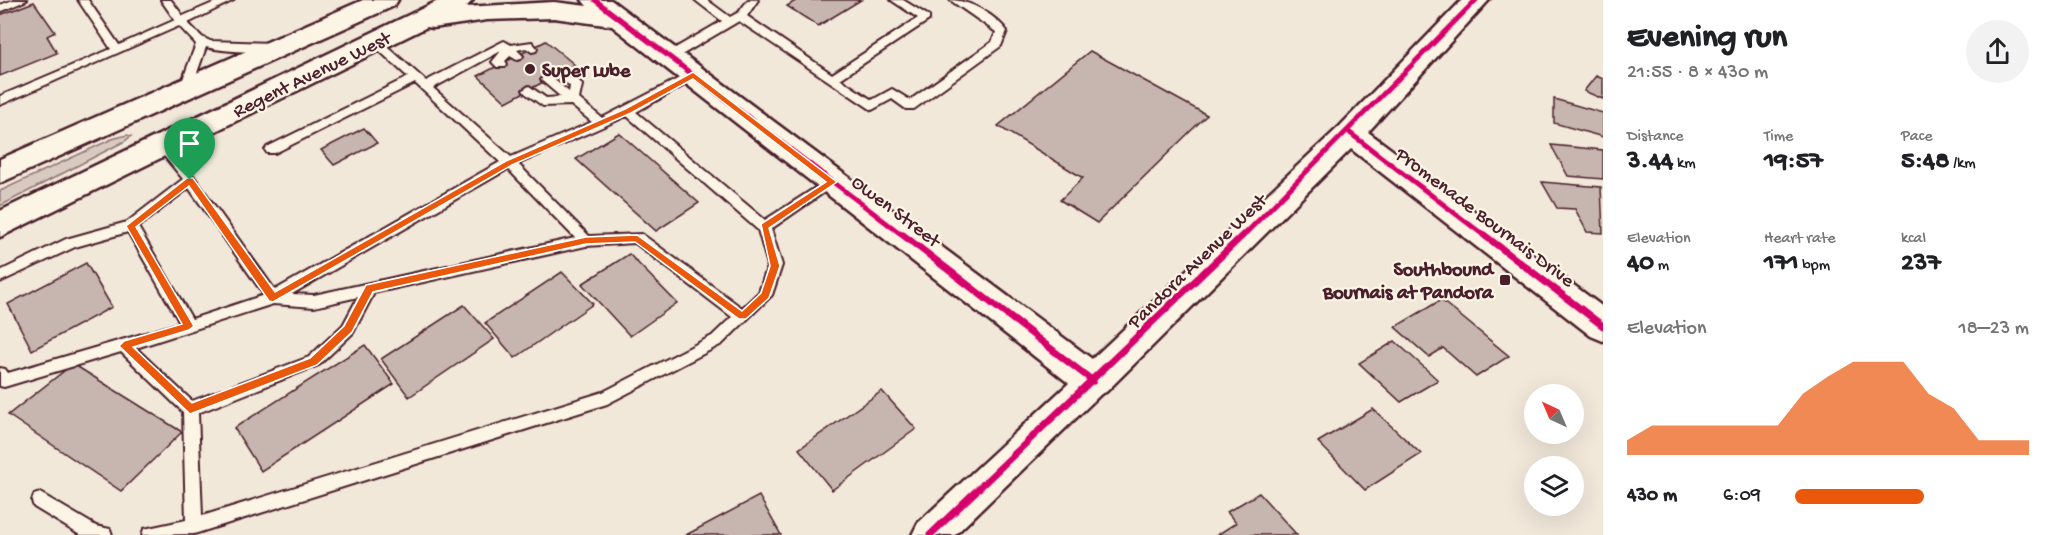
<!DOCTYPE html>
<html lang="en">
<head>
<meta charset="utf-8">
<style>
  body { margin:0; font-family:"Gochi Hand",sans-serif; background:#f2f2f2; color:#202124; height:100vh; display:flex; flex-direction:column; font-size:22px; white-space:nowrap }
  * { box-sizing:border-box; margin:0 }
  p { font-size:20px; color:#757577 }
  .icon { flex:none; width:33px; height:33px; fill:none; stroke:currentColor; stroke-width:2; stroke-linecap:round; stroke-linejoin:round }
  .map { position:relative; flex:1; overflow:hidden }
  .panel { display:flex; flex-direction:column; background:#fff; width:450px }
  .panel>* { flex:none }
  .needle { width:39px; rotate:316deg }
  .buttons { position:absolute; left:1524px; top:384px; display:grid; gap:12px }
  .buttons a { display:grid; place-items:center; width:60px; height:60px; border-radius:50%; background:#fff; box-shadow:0 6px 24px #0002; font-size:30px }
  .pin { position:absolute; display:grid; place-items:center; width:51px; height:51px; color:#fff; margin:-62px -26px; border-radius:50% 50% 50% 0; rotate:-45deg; box-shadow:0 0 6px #0007 }
  .pin .icon { rotate:45deg }
  .round { display:grid; place-items:center; flex:none; width:63px; height:63px; border-radius:32px; background:#f2f2f2 }
  .headline { display:flex; align-items:center; justify-content:space-between; height:102px; padding:0 24px }
  h1 { font-size:33px; font-weight:800; line-height:45px }
  .figures { display:grid; grid-template-columns:repeat(3,1fr); gap:9px; height:102px; padding:6px 24px }
  .figures div { display:grid; align-content:center }
  .figures b { font-size:26px; font-weight:800 }
  .figures small { font-size:16px; font-weight:400 }
  .figures p { font-size:16px }
  .chart { height:168px; padding:12px 24px }
  .chart p { display:flex; justify-content:space-between }
  .chart svg { width:100%; height:108px; margin-top:6px; fill:#ea580c; opacity:.7 }
  ul { padding:0 24px; list-style:none; font-size:20px }
  li { display:grid; grid-template-columns:96px 72px 1fr; align-items:center; height:45px }
  li i { height:15px; border-radius:8px; background:#ea580c }
  main { display:flex; flex:1; min-height:0 }
  .map>svg:first-child { display:block }
  .green { fill:#d8cac0; stroke:#917476; stroke-width:1.5 }
  .building { fill:#c7b6af; stroke:#4a1f2b; stroke-width:1.5 }
  .lines { fill:none; stroke-linecap:round; stroke-linejoin:round }
  .lane-casing { stroke:#4a1f2b; stroke-width:4 }
  .street-casing { stroke:#4a1f2b; stroke-width:5 }
  .secondary-casing { stroke:#4a1f2b; stroke-width:5 }
  .lane { fill:#fcf5e5; fill-rule:evenodd }
  .street { fill:#fcf5e5; fill-rule:evenodd }
  .secondary { fill:#fcf5e5; fill-rule:evenodd }
  .cycleway-far1-casing { stroke:#fcf5e5; stroke-width:8 }
  .cycleway-casing { stroke:#fcf5e5; stroke-width:10 }
  .cycleway-far1 { stroke:#d6006c; stroke-width:5 }
  .cycleway { stroke:#d6006c; stroke-width:7 }
  .route { fill:#ea580c; stroke:#fff; stroke-width:1.5; fill-rule:evenodd }
  .poi-dot { fill:#4a1f2b; stroke:#fcf5e5; stroke-width:2 }
  .labels { text-anchor:middle; stroke-width:4.5; stroke-linejoin:round; paint-order:stroke }
  .poi-label { font-size:20px; font-weight:bold; fill:#4a1f2b; stroke:#fcf5e5; text-anchor:start }
  .street-label { font-size:20px; fill:#4a1f2b; stroke:#fcf5e5 }
</style>
</head>
<body>
<main>
<div class="map">
<svg width="1603" height="535" viewBox="0 0 1603 535">
  <rect width="100%" height="100%" fill="#f1e8da"/>
  <filter id="ink" filterUnits="userSpaceOnUse"><feTurbulence type="fractalNoise" baseFrequency=".0167" numOctaves="2"/><feDisplacementMap in="SourceGraphic" scale="12" xChannelSelector="R" yChannelSelector="G"/><feConvolveMatrix kernelMatrix="1 2 1 2 8 2 1 2 1" color-interpolation-filters="sRGB"/></filter>
  <g filter="url(#ink)">
    <!-- green -->
    <polygon class="green" points="127,135 131,136 125,141 0,206 0,191 112,139"/>
    <!-- building -->
    <g class="building">
      <polygon points="797,0 861,0 818,26 787,6"/>
      <polygon points="34,2 55,32 47,36 57,53 0,76 0,15"/>
      <polygon points="546,41 575,65 506,102 478,76"/>
      <polygon points="1090,51 1207,115 1097,223 1060,200 1083,178 998,126"/>
      <polygon points="1596,76 1603,79 1603,99 1584,91"/>
      <polygon points="1554,99 1603,113 1603,137 1554,123"/>
      <polygon points="364,128 377,143 334,165 321,150"/>
      <polygon points="619,133 699,203 656,231 576,159"/>
      <polygon points="1551,145 1603,150 1603,179 1568,176"/>
      <polygon points="1542,182 1601,187 1603,233 1587,232 1575,209 1557,208"/>
      <polygon points="629,254 677,303 630,336 582,284"/>
      <polygon points="86,263 112,307 32,350 8,304"/>
      <polygon points="562,272 593,304 515,358 485,323"/>
      <polygon points="1441,300 1509,356 1476,377 1443,348 1429,357 1395,327"/>
      <polygon points="464,305 494,339 409,397 381,359"/>
      <polygon points="1395,341 1438,380 1401,402 1359,363"/>
      <polygon points="365,345 394,384 261,471 234,428"/>
      <polygon points="73,364 182,432 121,491 8,415"/>
      <polygon points="882,391 916,429 832,490 799,449"/>
      <polygon points="1373,409 1421,454 1365,490 1318,442"/>
      <polygon points="1259,493 1297,535 1217,535 1236,523 1227,512"/>
      <polygon points="759,496 781,535 686,535"/>
    </g>
    <g class="lines">
      <defs>
        <g id="lane">
          <polygon points="13,0 27,0 0,12 0,5"/>
          <path d="M78 0H88L119 45 175 20 161 0H171L183 16 220 0H234L188 23 202 37 210 41 273 43 278 47C269 55 220 51 206 47L191 90 185 94 179 90 196 44 179 26 0 105V96L111 49Z"/>
          <path d="M695 0H707L730 17 739 12 748 0H758L747 16 832 74 918 18 891 0H903L929 16V20L840 79 872 100 892 89 910 100 992 42 996 32 950 0C970 0 995 15 1007 31L1001 46 914 109H906L892 99 872 110 739 21 673 60H665V54L722 21Z"/>
          <path d="M376 39 380 40 426 81 500 43 504 41 511 45 532 42 537 48 536 51 532 52 526 48 517 50 523 56 521 59 517 60 510 56 505 61 507 64 505 67H497L492 62 501 51 433 88 511 157 592 122 571 105 543 106 525 93 523 90 529 86 546 98 561 97 541 80 543 77H551L569 92 570 86 557 75V69H565L580 82 582 85 579 99 602 118 693 71 697 72V78L636 112 765 220 829 179H837L839 182 771 229 782 265 772 295 722 344 607 404 194 534 142 535 144 529 186 520 183 412 121 352 4 387 0 386V368L5 369 8 373 180 323 128 232 75 247 0 282V271L66 239 127 222 183 179 156 146 162 142 166 143 184 163 275 290 500 162 415 83 275 153H267L265 150 267 147 408 77 372 44V40ZM627 116 758 230 768 265 759 292 742 308 642 234 589 236 518 164ZM508 169 575 238 314 295 292 294ZM189 188 264 295 192 319 138 227ZM635 243 732 317 712 336 603 392 202 516 198 413 319 365 353 333 374 293 586 246ZM358 297 343 325 309 357 192 401 136 348 273 304 314 307Z"/>
          <polygon points="40,493 96,526 110,529 112,535 80,535 34,507 32,501 34,495"/>
        </g>
        <polygon id="street" points="1093,367 1104,371 1109,381 1104,391 955,535 912,535 918,523 1082,371"/>
        <g id="secondary">
          <polygon points="363,0 398,0 394,6 0,183 0,159"/>
          <polygon points="440,0 473,0 466,7 554,2 587,6 582,0 611,0 1092,359 1340,126 1462,0 1489,0 1368,132 1603,307 1603,341 1591,336 1351,149 1106,392 1093,397 1080,392 612,26 554,18 487,20 433,28 427,27 0,237 0,211"/>
        </g>
      </defs>
      <!-- lane casing -->
      <use href="#lane" class="lane-casing"/>
      <!-- street casing -->
      <use href="#street" class="street-casing"/>
      <!-- secondary casing -->
      <use href="#secondary" class="secondary-casing"/>
      <!-- lane -->
      <use href="#lane" class="lane"/>
      <!-- street -->
      <use href="#street" class="street"/>
      <!-- secondary -->
      <use href="#secondary" class="secondary"/>
      <defs>
        <g id="cycleway-far1">
          <polyline points="595,0 905,237"/>
          <polyline points="1350,133 1486,237"/>
          <polyline points="1242,237 1476,0"/>
        </g>
        <g id="cycleway">
          <polyline points="903,235 1093,381"/>
          <polyline points="1484,235 1603,326"/>
          <polyline points="930,535 1243,235"/>
        </g>
      </defs>
      <!-- cycleway-far1 casing -->
      <use href="#cycleway-far1" class="cycleway-far1-casing"/>
      <!-- cycleway casing -->
      <use href="#cycleway" class="cycleway-casing"/>
      <!-- cycleway-far1 -->
      <use href="#cycleway-far1" class="cycleway-far1"/>
      <!-- cycleway -->
      <use href="#cycleway" class="cycleway"/>
    </g>
  </g>
  <!-- route -->
  <path class="route" d="M693 72 837 182 769 228 780 266 769 298 746 319H739L635 242 586 244 373 292 352 332 317 365 190 414 119 346 124 341 182 324 126 226 187 178H193L275 292 506 161 625 109ZM693 79 826 182 761 224 770 266 761 293 742 311 637 235 586 237 366 285 344 326 310 358 192 403 133 347 189 330 194 326 136 227 189 186 269 301 273 302 512 165 631 113Z"/>
  <!-- markers -->
  <g class="poi-dot">
    <circle cx="530" cy="69" r="6"/>
    <rect x="1499" y="274" width="12" height="12" rx="3"/>
  </g>
  <g class="labels">
    <!-- poi labels -->
    <g class="poi-label">
      <text x="542" y="76">Super Lube</text>
      <text x="1493" y="275" text-anchor="end">Southbound<tspan x="1493" dy="23">Bournais at Pandora</tspan></text>
    </g>
    <!-- street labels -->
    <g class="street-label">
      <text transform="translate(311 73) rotate(-26)" y="7">Regent Avenue West</text>
      <text transform="translate(897 210) rotate(37)" y="7">Owen Street</text>
      <text transform="translate(1486 216) rotate(37)" y="7">Promenade Bournais Drive</text>
      <text transform="translate(1196 260) rotate(-44)" y="7">Pandora Avenue West</text>
    </g>
  </g>
</svg>
<div class="buttons">
<a><svg class="needle" viewBox="-14 -14 28 28"><path d="M0-13l5 13h-10z" fill="#e53935"/><path d="M0 13l5-13h-10z" fill="#757577"/></svg></a>
<a><svg class="icon" aria-label="layers" viewBox="0 0 24 24"><path d="M12 4l9 5-9 5-9-5zM3 14l9 5 9-5"/></svg></a>
</div>
<div class="pin" style="left:190px;top:180px;background:#1e9e55"><svg class="icon" aria-label="arrive" viewBox="0 0 24 24"><path d="M6 21V4h12l-3 4 3 4H6"/></svg></div>
</div>
<section class="panel">
<div class="headline"><div><h1>Evening run</h1><p>21:55 · 8 × 430 m</p></div><a class="round"><svg class="icon" aria-label="share" viewBox="0 0 24 24"><path d="M12 15V3M7 8l5-5 5 5M5 13v7h14v-7"/></svg></a></div>
<div class="figures">
<div><p>Distance</p><b>3.44<small> km</small></b></div>
<div><p>Time</p><b>19:57</b></div>
<div><p>Pace</p><b>5:48<small> /km</small></b></div>
</div>
<div class="figures">
<div><p>Elevation</p><b>40<small> m</small></b></div>
<div><p>Heart rate</p><b>171<small> bpm</small></b></div>
<div><p>kcal</p><b>237</b></div>
</div>
<div class="chart"><p><span>Elevation</span>18–23 m</p>
<svg viewBox="0 0 160 44" preserveAspectRatio="none"><path d="M0 44V38L10 32L20 32L30 32L40 32L50 32L60 32L70 19L80 12L90 6L100 6L110 6L120 19L130 25L140 38L150 38L160 38V44z"/></svg>
</div>
<ul>
<li><b>430 m</b>6:09<i style="width:55%"></i></li>
</ul>
</section>
</main>
</body>
</html>
